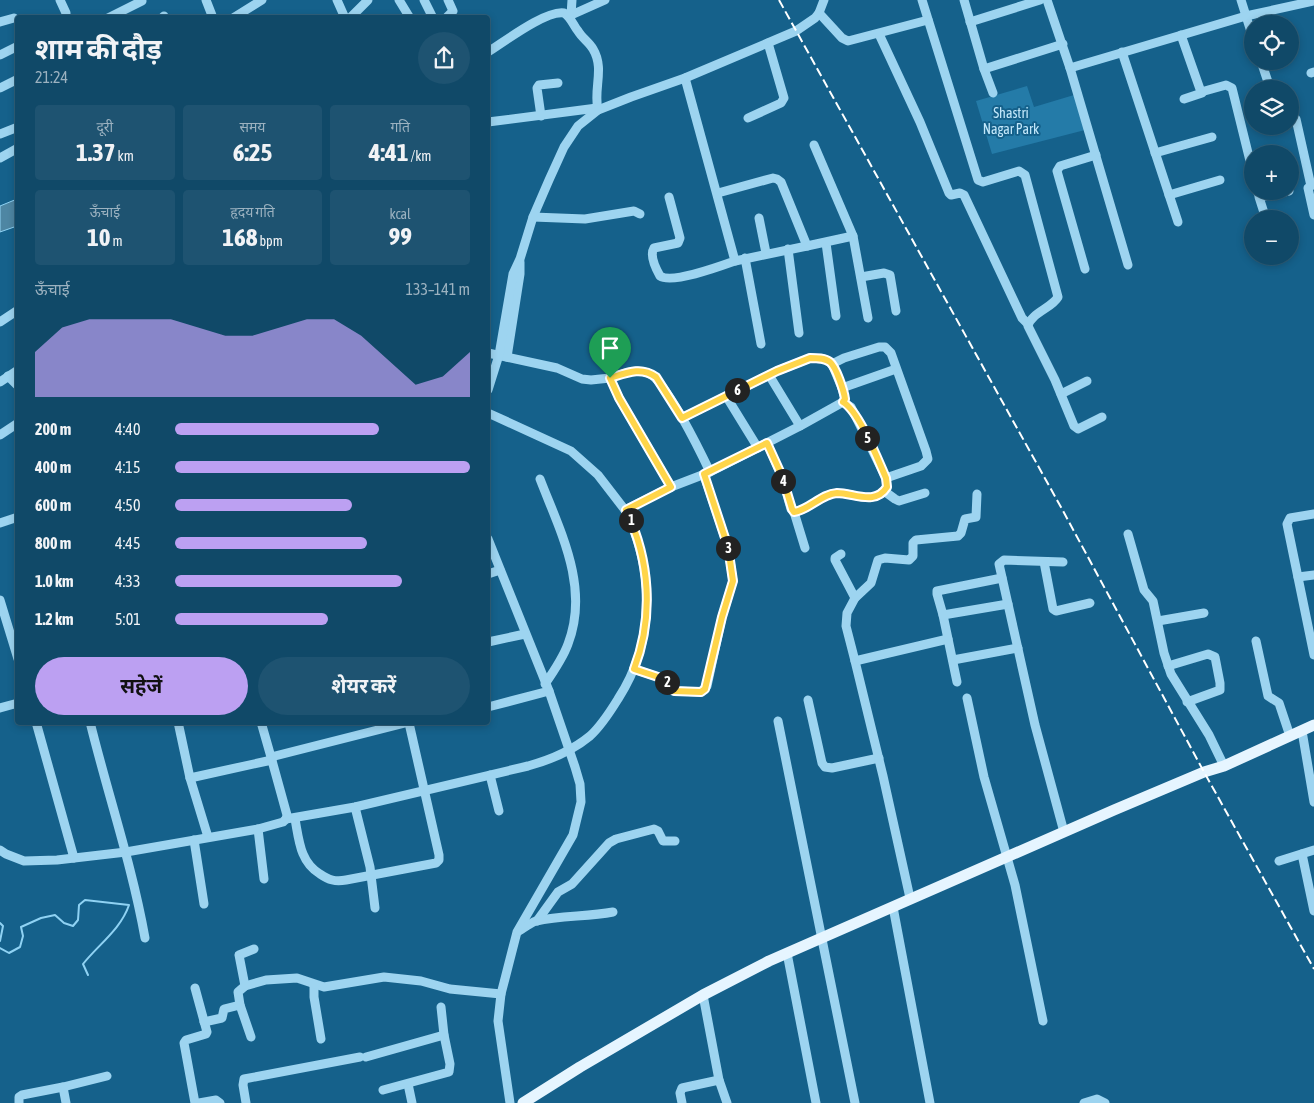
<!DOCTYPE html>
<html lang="hi">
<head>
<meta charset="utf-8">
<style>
  body { margin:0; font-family:"Asap Condensed","Noto Sans Devanagari",sans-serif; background:#1e5371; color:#f1f3f6; height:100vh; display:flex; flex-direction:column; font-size:19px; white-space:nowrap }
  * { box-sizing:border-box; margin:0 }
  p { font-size:16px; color:#9cb2c0 }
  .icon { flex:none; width:28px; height:28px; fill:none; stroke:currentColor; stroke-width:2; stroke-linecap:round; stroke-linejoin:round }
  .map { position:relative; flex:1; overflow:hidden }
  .drawer { position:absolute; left:15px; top:15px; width:475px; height:710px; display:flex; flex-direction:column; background:#104968; border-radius:5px; box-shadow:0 2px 8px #0003,0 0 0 1px #30617c }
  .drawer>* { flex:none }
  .fabs { position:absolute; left:1244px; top:15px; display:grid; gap:10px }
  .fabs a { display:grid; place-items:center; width:55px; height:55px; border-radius:50%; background:#104968; box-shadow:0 2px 8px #0003,0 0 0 1px #30617c; font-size:25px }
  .pin { position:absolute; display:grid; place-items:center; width:42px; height:42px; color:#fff; margin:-51px -21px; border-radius:50% 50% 50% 0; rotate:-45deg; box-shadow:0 0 5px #0007 }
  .pin .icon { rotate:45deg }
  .km { position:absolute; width:25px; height:25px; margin:-12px; border-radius:50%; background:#222; color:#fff; font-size:14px; line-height:25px; text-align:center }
  .round { display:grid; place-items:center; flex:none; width:52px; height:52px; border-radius:26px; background:#1e5371 }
  .overview { display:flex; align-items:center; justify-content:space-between; height:85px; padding:0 20px }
  h1 { font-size:28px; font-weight:700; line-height:38px }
  .figures { display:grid; grid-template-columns:repeat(3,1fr); gap:8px; height:85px; padding:5px 20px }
  .figures div { display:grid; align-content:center; border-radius:5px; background:#1e5371; text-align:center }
  .figures b { font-size:25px; font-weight:700 }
  .figures small { font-size:14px; font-weight:400 }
  .figures p { font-size:14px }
  .chart { height:140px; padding:10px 20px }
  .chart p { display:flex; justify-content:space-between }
  .chart svg { width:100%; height:90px; margin-top:5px; fill:#bca0f2; opacity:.7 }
  .button { display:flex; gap:10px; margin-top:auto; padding:10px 20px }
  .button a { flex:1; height:58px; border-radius:30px; background:#bca0f2; color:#111; font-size:20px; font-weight:700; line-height:58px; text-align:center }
  .button a+a { background:#1e5371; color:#f1f3f6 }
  ul { padding:0 20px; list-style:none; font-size:16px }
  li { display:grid; grid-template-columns:80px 60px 1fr; align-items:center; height:38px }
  li i { height:12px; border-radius:6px; background:#bca0f2 }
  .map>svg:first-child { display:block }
  .green { fill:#247ba8 }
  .water { fill:#4e86a3; stroke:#8fd2f3 }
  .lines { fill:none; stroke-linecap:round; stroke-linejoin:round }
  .stream { stroke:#8fd2f3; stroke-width:2 }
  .minor { stroke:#9dd4f0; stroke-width:9 }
  .major { stroke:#e6f5ff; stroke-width:11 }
  .rail { stroke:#fff; stroke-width:2; stroke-dasharray:9 4; stroke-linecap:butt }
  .route-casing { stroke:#fff; stroke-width:10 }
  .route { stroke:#ffd54a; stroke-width:6 }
  .labels { text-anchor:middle; stroke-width:4; stroke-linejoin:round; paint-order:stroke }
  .park-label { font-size:14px; fill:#c3e8fb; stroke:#15618b }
</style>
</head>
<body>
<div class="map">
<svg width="1314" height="1103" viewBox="0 0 1314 1103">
  <rect width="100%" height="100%" fill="#15618b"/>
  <!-- green -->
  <polygon class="green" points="1027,86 1034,107 1074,95 1085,130 992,154 976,101"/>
  <!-- water -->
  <polygon class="water" points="17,199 17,226 0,232 0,206"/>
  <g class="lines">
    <!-- stream -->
    <g class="stream">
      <polyline points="0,923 3,926 0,941"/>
      <path d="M0 948 9 953 20 947 23 936 21 927 41 918 55 915 64 923 73 926 78 920 79 905 85 900 129 905C121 929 98 945 83 964L88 975"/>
    </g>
    <!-- minor -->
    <g class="minor">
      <polyline points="60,0 66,13 66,18"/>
      <polyline points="206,0 213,18"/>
      <polyline points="337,0 345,18"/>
      <polyline points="399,0 410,18"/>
      <polyline points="424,0 433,18"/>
      <path d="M922 0 978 180 983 182 1019 171 1025 175 1058 297C1052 308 1031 313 1028 326L1055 380 1074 426 1078 429 1102 417"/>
      <polyline points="964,0 984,69 993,93"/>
      <polyline points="1047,0 1070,68 1128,265"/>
      <polyline points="1241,0 1252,35"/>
      <polyline points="819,13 842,38 848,41 928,20"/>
      <polyline points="571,15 572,0"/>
      <polyline points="569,16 605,0"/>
      <polyline points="108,18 142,1"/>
      <polyline points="162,18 164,16"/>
      <polyline points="233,18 262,0"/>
      <polyline points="350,18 368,0"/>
      <polyline points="446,18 453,11 448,0"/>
      <polyline points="0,22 14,18"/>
      <polyline points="970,22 1040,0"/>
      <polyline points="879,34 920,122 949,193 951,195 960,193 964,195 1022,318 1028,324"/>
      <polyline points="1181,35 1201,92 1226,85 1232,88 1252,169"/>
      <path d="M488 52C504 42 546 10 564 13 571 17 573 25 578 31 582 38 589 42 593 49 605 69 593 89 598 110"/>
      <polyline points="1122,52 1178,222"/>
      <polyline points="0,55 18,46"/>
      <polyline points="1261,61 1270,88"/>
      <polyline points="1070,68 1246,16 1314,1"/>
      <polyline points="984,69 1063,44"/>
      <polyline points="1311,73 1314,72"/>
      <polyline points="0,88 18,79"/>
      <polyline points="1184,99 1202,93"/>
      <polyline points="541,116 537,88 539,85 558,83"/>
      <polyline points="748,118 781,103 784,98 768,43"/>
      <polyline points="1296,119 1311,186"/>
      <polyline points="488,122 597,108"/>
      <polyline points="0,134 18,127"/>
      <polyline points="1155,153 1212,137"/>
      <polyline points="0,158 18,148"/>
      <polyline points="1308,188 1314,215"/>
      <polyline points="1257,191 1260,197 1289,191"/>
      <polyline points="718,193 773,178 777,179 781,182 807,246 735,261"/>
      <polyline points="1169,195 1220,180"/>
      <path d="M669 197 680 238 678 243 654 248C649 256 656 269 660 276 672 284 721 266 735 261L685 78"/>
      <polyline points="1259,197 1266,219"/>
      <polyline points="533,217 585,219 634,211 640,214"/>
      <polyline points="759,218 766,253"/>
      <polyline points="853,236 868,318"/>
      <polyline points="826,243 836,316"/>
      <polyline points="807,246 853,236 814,145"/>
      <polyline points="788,249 799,333"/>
      <polyline points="745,258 761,344"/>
      <polyline points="1085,269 1057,171 1060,166 1096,155"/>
      <polyline points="861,277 884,273 890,275 896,311"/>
      <polyline points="0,322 18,310"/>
      <polyline points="488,353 557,368 582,379 591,380 610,378"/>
      <polyline points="507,357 520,274 520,262"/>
      <polyline points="832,364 844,358 879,347 885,347 891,353 926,451 928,459 921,466 886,478"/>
      <polyline points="769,375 800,426"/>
      <polyline points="8,376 18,386"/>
      <polyline points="0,382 18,370"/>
      <polyline points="842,388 896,369"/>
      <polyline points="488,390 499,355 513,274 520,259 533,217 549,180 564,147 578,126 598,110 631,97 685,78 796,31 815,18 819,13 824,0"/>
      <polyline points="1061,394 1087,381"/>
      <polyline points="726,396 758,448"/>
      <polyline points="488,413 571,451 598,475 625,510 671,487 710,472 800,426 843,402 845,399 842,388 832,364 824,359 810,358 777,371 682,418"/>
      <polyline points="0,435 18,423"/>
      <path d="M767 443 782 477 791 509 794 512C809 510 821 494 837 493 854 493 875 506 887 487L886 478 853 411 851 407 843 402"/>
      <path d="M540 479C560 531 590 587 568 644 563 658 554 671 545 684"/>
      <path d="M671 487 619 398 610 378C622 374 635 368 648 373 665 379 701 453 710 472"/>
      <polyline points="884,491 895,499 899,501 925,493"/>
      <polyline points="794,512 805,548"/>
      <polyline points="1314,514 1290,518 1287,524 1314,655"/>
      <polyline points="0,523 18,517"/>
      <polyline points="1128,534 1144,590 1153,601 1164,653 1171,674 1209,735 1224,766"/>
      <polyline points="488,539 549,691 575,767 580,784 581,802 573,835 517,932 501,994 498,1021 510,1103"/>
      <polyline points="841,554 835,558 835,560 855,598"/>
      <polyline points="1044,562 1053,609 1056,611 1090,603"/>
      <polyline points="1063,562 1004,560 999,564 1035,725 1064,832"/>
      <polyline points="488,574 500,570"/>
      <polyline points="1298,577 1314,575"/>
      <polyline points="0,600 18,659"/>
      <polyline points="943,615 1008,604"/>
      <polyline points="1158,621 1204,613"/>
      <polyline points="1256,641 1268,696 1279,703 1290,736"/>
      <polyline points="488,642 525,634"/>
      <polyline points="953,660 1018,648"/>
      <polyline points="855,661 846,626 847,613 855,598 871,583 878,560 885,558 909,560 913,556 913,543 916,540 958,536 961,533 965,519 976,517 977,494"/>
      <polyline points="1168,666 1208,654 1215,657 1220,683 1220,690 1187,702"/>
      <polyline points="634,669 661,678 675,691 701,692 707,686 722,617 733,581 728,547 704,475"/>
      <polyline points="957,682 943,615 937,594 937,591 1002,578"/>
      <polyline points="967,698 984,777 1015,885 1043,1021"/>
      <polyline points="808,700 822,763 825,767 832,768 879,758"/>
      <polyline points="488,707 549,691"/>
      <polyline points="0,708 18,703"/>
      <polyline points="778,721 855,1103"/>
      <polyline points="36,722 74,858"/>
      <path d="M90 722C108 795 132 865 145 938"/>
      <polyline points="178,722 190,778 208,837"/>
      <polyline points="261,722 271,757"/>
      <polyline points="1302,731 1314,802"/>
      <polyline points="490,775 499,811"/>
      <polyline points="190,778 272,760"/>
      <polyline points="355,807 370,867 375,908"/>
      <path d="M286 819 355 807 528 766C550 760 573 750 590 736 601 726 610 712 618 699 655 642 655 571 625 510"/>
      <path d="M295 819C299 840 300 862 320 874 329 880 335 882 346 880L436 863 439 860V855L409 723 411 722"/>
      <polyline points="258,829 264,879"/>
      <polyline points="194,840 204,904"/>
      <polyline points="0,850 6,854 24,861 57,860 126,852 258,829 283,822 286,819 287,815 271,757 409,722"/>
      <polyline points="1302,854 1314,911"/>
      <polyline points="1279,861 1314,850"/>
      <polyline points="910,898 883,776 855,661 948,639"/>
      <polyline points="893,907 930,1103"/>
      <polyline points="537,921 558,892 572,884 609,843 616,839 654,829 658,831 663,841 675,841"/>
      <path d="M519 931C524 928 530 923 536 921 561 915 587 917 613 912"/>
      <polyline points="787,953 816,1103"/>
      <polyline points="314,985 314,997 321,1039"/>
      <polyline points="245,986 239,955 254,949"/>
      <polyline points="195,988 207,1032 206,1034 186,1040 184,1043 195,1103"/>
      <polyline points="703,995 719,1080 727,1103"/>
      <polyline points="204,1022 222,1018 224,1009 240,1005"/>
      <polyline points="251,1037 240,1005 238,992 245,986 266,980 297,978 324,987 384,977 421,981 450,989 501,994"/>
      <polyline points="366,1057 444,1035"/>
      <polyline points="408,1084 412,1103"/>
      <polyline points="383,1090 449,1072 450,1064 444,1035 441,1007"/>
      <polyline points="19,1103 19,1097 22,1095 63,1087"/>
      <polyline points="66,1103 63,1087 107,1076"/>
      <polyline points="199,1103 216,1100 220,1103"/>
      <polyline points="246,1103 243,1085 244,1079 360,1057"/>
      <polyline points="682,1103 680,1093 682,1088 719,1080"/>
      <polyline points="1084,1103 1097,1099 1105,1103"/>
    </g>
    <!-- major -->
    <polyline class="major" points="523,1103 580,1067 703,995 769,961 1114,810 1204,772 1224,766 1314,725"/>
    <!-- rail -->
    <polyline class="rail" points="779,0 1062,509 1204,772 1314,969"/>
  </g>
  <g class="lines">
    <defs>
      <path id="route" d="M810 358C817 358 825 358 830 362 836 367 844 391 845 399L843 402C859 411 878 460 886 478L887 487C875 506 854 493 837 493 821 494 809 510 794 512L792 509 782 476 767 443 704 474 728 547 733 581 722 617 705 689 701 692 674 691 661 678 634 669C654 617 650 560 626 510L671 487 619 398 610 378C626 373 641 366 656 377L682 418 777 371Z"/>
    </defs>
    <!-- route casing -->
    <use href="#route" class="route-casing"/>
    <!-- route -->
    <use href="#route" class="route"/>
  </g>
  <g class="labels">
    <!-- park labels -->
    <g class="park-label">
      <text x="1011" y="118">Shastri<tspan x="1011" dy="16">Nagar Park</tspan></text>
    </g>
  </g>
</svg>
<div class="fabs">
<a><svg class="icon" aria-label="locate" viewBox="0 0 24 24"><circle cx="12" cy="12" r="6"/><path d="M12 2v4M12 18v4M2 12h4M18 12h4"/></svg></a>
<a><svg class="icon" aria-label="layers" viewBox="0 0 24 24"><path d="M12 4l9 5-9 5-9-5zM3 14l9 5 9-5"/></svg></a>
<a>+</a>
<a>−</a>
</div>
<div class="pin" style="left:610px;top:378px;background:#1e9e55"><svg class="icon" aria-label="arrive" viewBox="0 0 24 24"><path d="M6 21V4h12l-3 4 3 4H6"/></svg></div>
<b class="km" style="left:631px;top:520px">1</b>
<b class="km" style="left:667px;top:682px">2</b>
<b class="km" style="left:728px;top:548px">3</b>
<b class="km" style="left:783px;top:481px">4</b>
<b class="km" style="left:867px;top:438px">5</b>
<b class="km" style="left:737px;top:390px">6</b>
<section class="drawer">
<div class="overview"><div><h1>शाम की दौड़</h1><p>21:24</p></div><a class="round"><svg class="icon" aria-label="share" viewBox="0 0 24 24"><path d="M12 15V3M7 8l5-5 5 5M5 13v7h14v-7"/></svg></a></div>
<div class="figures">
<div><p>दूरी</p><b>1.37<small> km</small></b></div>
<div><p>समय</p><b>6:25</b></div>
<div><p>गति</p><b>4:41<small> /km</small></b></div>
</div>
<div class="figures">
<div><p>ऊँचाई</p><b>10<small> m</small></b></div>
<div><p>हृदय गति</p><b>168<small> bpm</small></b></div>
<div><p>kcal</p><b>99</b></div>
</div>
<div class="chart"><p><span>ऊँचाई</span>133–141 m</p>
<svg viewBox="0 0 160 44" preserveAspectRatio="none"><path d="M0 44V22L10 10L20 6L30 6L40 6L50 6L60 10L70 14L80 14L90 10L100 6L110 6L120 14L130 26L140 38L150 34L160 22V44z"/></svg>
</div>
<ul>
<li><b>200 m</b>4:40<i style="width:69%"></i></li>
<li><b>400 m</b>4:15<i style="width:100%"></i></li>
<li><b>600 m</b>4:50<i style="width:60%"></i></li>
<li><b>800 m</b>4:45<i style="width:65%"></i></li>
<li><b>1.0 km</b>4:33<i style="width:77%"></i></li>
<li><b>1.2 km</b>5:01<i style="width:52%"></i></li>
</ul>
<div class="button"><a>सहेजें</a><a>शेयर करें</a></div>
</section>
</div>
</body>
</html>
